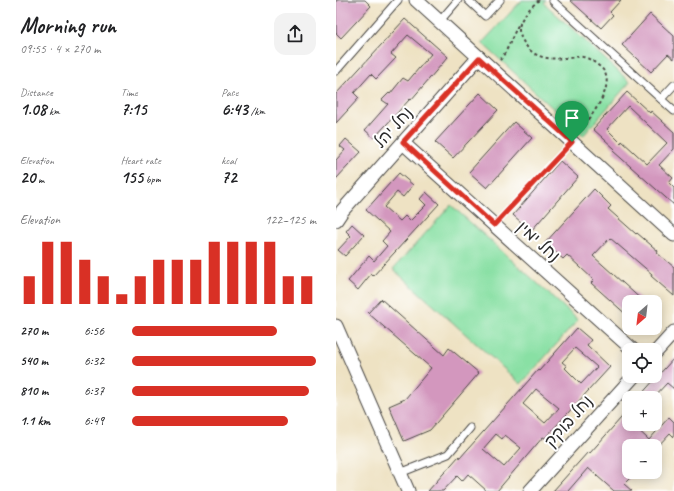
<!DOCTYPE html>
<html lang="en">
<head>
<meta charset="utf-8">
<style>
  body { margin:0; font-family:Caveat,"Playpen Sans Hebrew",sans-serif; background:#f2f2f2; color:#202124; height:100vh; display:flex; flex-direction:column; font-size:15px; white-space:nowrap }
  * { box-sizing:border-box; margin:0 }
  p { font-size:13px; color:#757577 }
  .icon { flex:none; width:22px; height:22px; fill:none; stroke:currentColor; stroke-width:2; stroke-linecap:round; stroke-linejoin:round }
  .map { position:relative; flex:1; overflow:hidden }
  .details { display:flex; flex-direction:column; background:#fff; width:336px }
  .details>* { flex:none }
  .needle { width:26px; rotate:208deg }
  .controls { position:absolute; left:286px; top:295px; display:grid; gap:8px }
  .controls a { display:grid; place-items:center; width:40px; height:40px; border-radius:8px; background:#fff; box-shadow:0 2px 10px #0003; font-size:20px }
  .pin { position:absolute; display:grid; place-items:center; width:34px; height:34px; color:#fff; margin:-41px -17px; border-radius:50% 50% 50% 0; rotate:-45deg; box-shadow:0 0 4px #0007 }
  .pin .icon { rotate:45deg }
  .round { display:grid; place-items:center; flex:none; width:42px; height:42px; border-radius:12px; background:#f2f2f2 }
  .head { display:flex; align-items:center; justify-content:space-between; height:68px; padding:0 20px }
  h1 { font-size:22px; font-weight:800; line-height:30px }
  .stats { display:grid; grid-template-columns:repeat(3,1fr); gap:6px; height:68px; padding:4px 20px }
  .stats div { display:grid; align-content:center }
  .stats b { font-size:17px; font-weight:800 }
  .stats small { font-size:11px; font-weight:400 }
  .stats p { font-size:11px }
  .chart { height:112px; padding:8px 20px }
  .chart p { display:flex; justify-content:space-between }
  .chart svg { width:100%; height:72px; margin-top:4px; stroke:#d93025; stroke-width:6 }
  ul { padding:0 20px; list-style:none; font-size:13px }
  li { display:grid; grid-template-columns:64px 48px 1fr; align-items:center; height:30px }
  li i { height:10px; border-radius:5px; background:#d93025 }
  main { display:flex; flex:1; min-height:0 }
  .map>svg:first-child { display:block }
  .green { fill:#89e0a4; stroke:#5a8668 }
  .building { fill:#d397be; fill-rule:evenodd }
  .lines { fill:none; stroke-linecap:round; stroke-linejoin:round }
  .service-casing { stroke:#484642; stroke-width:9 }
  .minor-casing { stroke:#484642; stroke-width:15 }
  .path { stroke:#484642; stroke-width:2; stroke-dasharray:3 3; stroke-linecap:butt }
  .service { stroke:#fff; stroke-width:7 }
  .minor { stroke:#fff; stroke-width:13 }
  .route-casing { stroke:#fff; stroke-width:8 }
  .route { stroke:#d93025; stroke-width:5 }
  .labels { text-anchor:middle; stroke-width:4; stroke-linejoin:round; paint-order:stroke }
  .street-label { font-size:17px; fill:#2b2b2b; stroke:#fff }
</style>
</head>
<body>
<main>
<section class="details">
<div class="head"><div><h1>Morning run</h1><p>09:55 · 4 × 270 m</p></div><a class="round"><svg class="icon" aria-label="share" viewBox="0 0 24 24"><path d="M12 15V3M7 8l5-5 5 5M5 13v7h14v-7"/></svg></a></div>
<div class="stats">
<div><p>Distance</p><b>1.08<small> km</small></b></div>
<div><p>Time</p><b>7:15</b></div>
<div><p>Pace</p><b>6:43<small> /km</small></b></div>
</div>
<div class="stats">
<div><p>Elevation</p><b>20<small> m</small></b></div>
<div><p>Heart rate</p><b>155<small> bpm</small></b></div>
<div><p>kcal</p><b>72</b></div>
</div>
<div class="chart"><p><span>Elevation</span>122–125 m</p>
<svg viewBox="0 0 160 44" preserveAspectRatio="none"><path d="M5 44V27M15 44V6M25 44V6M35 44V17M45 44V27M55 44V38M65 44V27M75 44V17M85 44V17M95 44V17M105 44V6M115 44V6M125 44V6M135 44V6M145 44V27M155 44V27"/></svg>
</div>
<ul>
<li><b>270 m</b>6:56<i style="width:79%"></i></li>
<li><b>540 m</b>6:32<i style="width:100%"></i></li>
<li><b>810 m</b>6:37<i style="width:96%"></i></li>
<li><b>1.1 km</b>6:49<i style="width:85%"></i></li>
</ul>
</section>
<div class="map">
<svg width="338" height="491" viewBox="0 0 338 491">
  <rect width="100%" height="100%" fill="#fff"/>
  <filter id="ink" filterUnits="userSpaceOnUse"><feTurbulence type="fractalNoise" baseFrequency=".025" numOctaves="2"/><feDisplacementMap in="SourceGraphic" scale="8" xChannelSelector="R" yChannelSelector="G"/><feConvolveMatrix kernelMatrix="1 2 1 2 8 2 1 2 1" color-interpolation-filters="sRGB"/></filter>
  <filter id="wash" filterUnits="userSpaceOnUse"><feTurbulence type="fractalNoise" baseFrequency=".012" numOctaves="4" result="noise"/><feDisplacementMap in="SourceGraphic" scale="16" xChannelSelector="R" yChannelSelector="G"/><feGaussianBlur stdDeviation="0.9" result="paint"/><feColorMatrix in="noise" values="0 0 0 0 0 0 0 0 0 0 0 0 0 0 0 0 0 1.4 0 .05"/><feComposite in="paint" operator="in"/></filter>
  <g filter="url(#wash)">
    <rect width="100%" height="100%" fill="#eee2c3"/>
    <!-- green -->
    <g class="green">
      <polygon points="186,0 210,0 208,3 294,82 247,136 146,43"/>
      <polygon points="115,205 242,320 185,384 57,269"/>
    </g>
    <g id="blocks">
      <!-- building -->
      <g class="building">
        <polygon points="0,0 29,0 35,6 5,38 0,33"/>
        <polygon points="234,0 285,0 274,12 277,15 265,28"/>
        <polygon points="314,14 338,36 338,59 332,54 315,72 286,45"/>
        <polygon points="69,19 112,57 75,100 74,99 38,138 29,130 52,104 46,100 53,93 54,94 67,78 72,81 95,54 72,35 55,54 60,58 40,79 35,74 18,93 23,98 0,123 0,94"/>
        <path d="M291 92 314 113 315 111 338 132V149L323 165 337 178 333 183 338 188V205L277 151 279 149 257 129ZM292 106 331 143 311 164 286 141 285 143 271 129Z"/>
        <polygon points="144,93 162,110 117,158 99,142"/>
        <polygon points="178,122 196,138 151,188 133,172"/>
        <polygon points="10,139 25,152 0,179 0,160 9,150 4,146"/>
        <polygon points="224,161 242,177 195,231 177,215"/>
        <polygon points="63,173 77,185 67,197 61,192 48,207 64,221 69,216 74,221 90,205 84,199 90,192 103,204 37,276 35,274 22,290 12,281 33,256 38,261 51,246 46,241 54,232 30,210"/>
        <polygon points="258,189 275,206 272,209 300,234 301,233 322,251 321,253 338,267 338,296 315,276 316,274 274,238 257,256 308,302 293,302 293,317 255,283 258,280 231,255 227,259 209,243"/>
        <polygon points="16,224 28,235 9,256 2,250 15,236 10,231"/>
        <polygon points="45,299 108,355 113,348 143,373 94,430 68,441 53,406 69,399 95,368 32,313"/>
        <path d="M241 328 255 340 251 345 274 367 209 438 207 437 161 491H151L132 474 126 481 121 476 107 491H92L123 456 124 458 202 370 203 371ZM239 348 261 367 245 384 229 368 231 366 226 362ZM200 389 223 408 209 423 187 404ZM160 434 166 439 169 435 185 448 168 467 147 449Z"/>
        <polygon points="338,358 338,389 331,383 317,398 302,398"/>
        <polygon points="293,409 293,424 296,424 313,440 333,417 338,422 338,437 334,433 322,446 293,446 293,472 300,472 288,484 296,491 278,491 252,468 232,491 217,491 252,452 254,453"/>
      </g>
    </g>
  </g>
  <g filter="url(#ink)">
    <use href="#blocks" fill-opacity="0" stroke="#484642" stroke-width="1"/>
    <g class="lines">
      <defs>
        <g id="service">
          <polyline points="132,0 149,16 164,0"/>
          <polyline points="217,1 338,111"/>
          <polyline points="103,22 122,0"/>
          <polyline points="0,71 62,0"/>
          <polyline points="325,99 338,85"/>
          <polyline points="64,473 112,454 134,428"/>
        </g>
        <g id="minor">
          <polyline points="80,0 338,235"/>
          <polyline points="67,143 297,350"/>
          <polyline points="0,220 6,211 143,57"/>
          <polyline points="0,326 72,491"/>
          <polyline points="319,353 338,332"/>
          <polyline points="194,491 298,376"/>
        </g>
      </defs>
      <!-- service casing -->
      <use href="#service" class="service-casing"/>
      <!-- minor casing -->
      <use href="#minor" class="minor-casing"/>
      <!-- path -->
      <g class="path">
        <path d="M203 0C194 8 179 22 184 35 194 58 209 60 232 58 236 58 242 56 247 57 253 58 258 62 263 66 285 82 254 117 243 132"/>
        <path d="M164 60C173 49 176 35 184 22"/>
        <polyline points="166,216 228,151"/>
      </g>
      <!-- service -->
      <use href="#service" class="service"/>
      <!-- minor -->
      <use href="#minor" class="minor"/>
    </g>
  </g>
  <g class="lines" filter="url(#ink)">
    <defs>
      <polygon id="route" points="143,58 236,142 158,225 67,142"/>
    </defs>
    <!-- route casing -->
    <use href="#route" class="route-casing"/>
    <!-- route -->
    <use href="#route" class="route"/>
  </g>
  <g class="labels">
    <!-- street labels -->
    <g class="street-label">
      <text transform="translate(57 127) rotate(-48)" y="6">נחל יהל</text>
      <text transform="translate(203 241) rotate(42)" y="6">נחל ימין</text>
      <text transform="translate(232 421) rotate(-48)" y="6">נחל בוקק</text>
    </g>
  </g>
</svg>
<div class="controls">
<a><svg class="needle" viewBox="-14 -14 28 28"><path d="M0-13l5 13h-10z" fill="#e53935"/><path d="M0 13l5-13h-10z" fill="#757577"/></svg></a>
<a><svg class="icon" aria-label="locate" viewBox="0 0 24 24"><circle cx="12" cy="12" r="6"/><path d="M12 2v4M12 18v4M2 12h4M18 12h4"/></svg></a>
<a>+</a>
<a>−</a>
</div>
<div class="pin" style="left:236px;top:142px;background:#1e9e55"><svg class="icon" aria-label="arrive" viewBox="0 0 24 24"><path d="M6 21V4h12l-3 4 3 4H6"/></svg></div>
</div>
</main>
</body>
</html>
